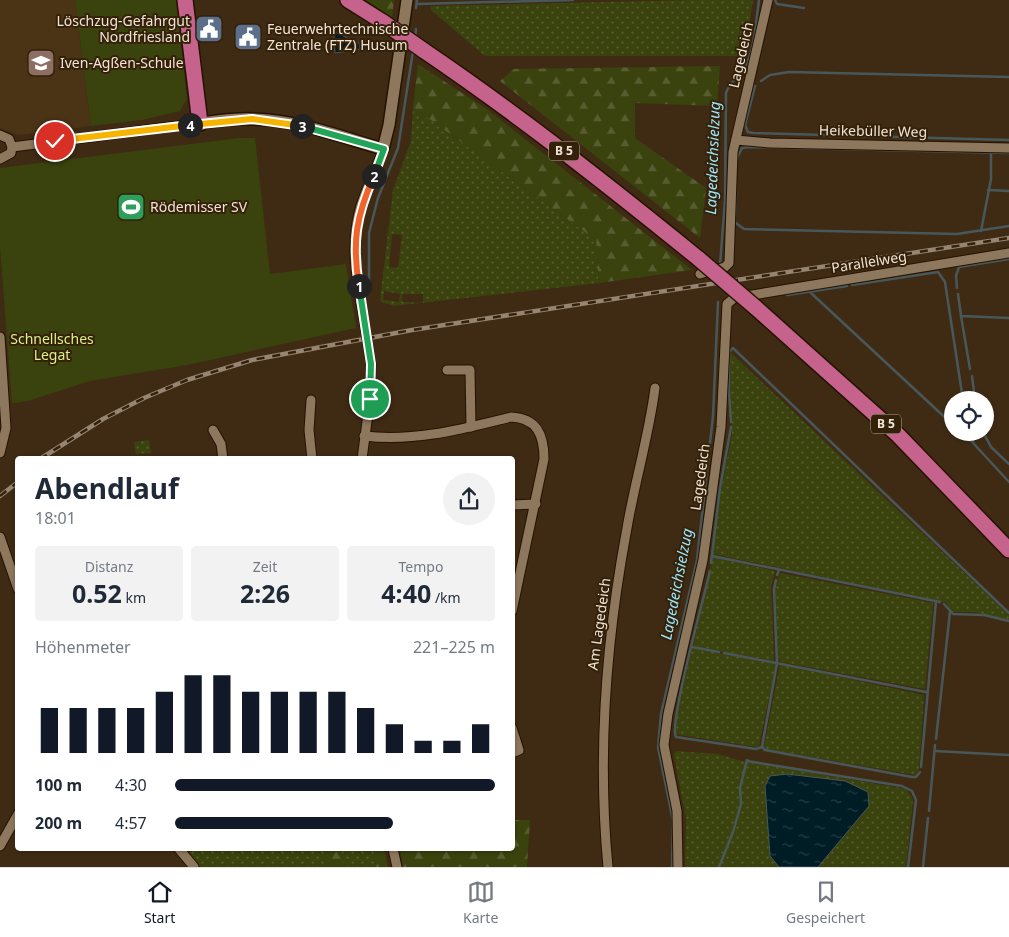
<!DOCTYPE html>
<html lang="de">
<head>
<meta charset="utf-8">
<style>
  body { margin:0; font-family:"Noto Sans",sans-serif; background:#f2f2f3; color:#1f2937; height:100vh; display:flex; flex-direction:column; font-size:19px; white-space:nowrap }
  * { box-sizing:border-box; margin:0 }
  p { font-size:16px; color:#747a83 }
  .icon { flex:none; width:28px; height:28px; fill:none; stroke:currentColor; stroke-width:2; stroke-linecap:round; stroke-linejoin:round }
  .map { position:relative; flex:1; overflow:hidden }
  .side { position:absolute; left:15px; top:456px; width:500px; height:395px; display:flex; flex-direction:column; background:#fff; border-radius:5px; box-shadow:0 1px 4px #0004 }
  .side>* { flex:none }
  .fabs { position:absolute; left:944px; top:391px; display:grid; gap:10px }
  .fabs a { display:grid; place-items:center; width:50px; height:50px; border-radius:50%; background:#fff; box-shadow:0 1px 4px #0004; font-size:25px }
  .pin { position:absolute; display:grid; place-items:center; width:42px; height:42px; color:#fff; margin:-21px; border:2px solid #fff; border-radius:50%; box-shadow:0 1px 5px #0007 }
  .km { position:absolute; width:25px; height:25px; margin:-12px; border-radius:50%; background:#222; color:#fff; font-size:14px; line-height:25px; text-align:center }
  .round { display:grid; place-items:center; flex:none; width:52px; height:52px; border-radius:26px; background:#f2f2f3 }
  .summary { display:flex; align-items:center; justify-content:space-between; height:85px; padding:0 20px }
  h1 { font-size:28px; font-weight:700; line-height:38px }
  .metrics { display:grid; grid-template-columns:repeat(3,1fr); gap:8px; height:85px; padding:5px 20px }
  .metrics div { display:grid; align-content:center; border-radius:5px; background:#f2f2f3; text-align:center }
  .metrics b { font-size:25px; font-weight:700 }
  .metrics small { font-size:14px; font-weight:400 }
  .metrics p { font-size:14px }
  .chart { height:140px; padding:10px 20px }
  .chart p { display:flex; justify-content:space-between }
  .chart svg { width:100%; height:90px; margin-top:5px; stroke:#111827; stroke-width:6 }
  ul { padding:0 20px; list-style:none; font-size:16px }
  li { display:grid; grid-template-columns:80px 60px 1fr; align-items:center; height:38px }
  li i { height:12px; border-radius:6px; background:#111827 }
  .tabs { display:flex; justify-content:space-around; align-items:center; height:70px; border-top:1px solid #e0e1e3; background:#fff; font-size:14px; color:#747a83 }
  .tabs a { display:grid; justify-items:center; gap:2px }
  .tabs .on { color:#111827 }
  .map>svg:first-child { display:block }
  .built { fill:#4b3315 }
  .grass { fill:url(#grass-dots); fill-rule:evenodd }
  .forest { fill:url(#forest-firs) }
  .garden { fill:#3a420d }
  .water { fill:url(#water-ripples); stroke:#48585a }
  .lines { fill:none; stroke-linecap:round; stroke-linejoin:round }
  .stream { stroke:#48585a; stroke-width:2.5 }
  .minor-casing { stroke:#251300; stroke-width:11 }
  .tertiary-casing { stroke:#251300; stroke-width:14 }
  .trunk-casing { stroke:#251300; stroke-width:18 }
  .minor { stroke:#8d775d; stroke-width:9 }
  .tertiary { stroke:#8d775d; stroke-width:11 }
  .trunk { stroke:#c5638c; stroke-width:15 }
  .rail-casing { stroke:#968573; stroke-width:4.5 }
  .rail { stroke:#342109; stroke-width:2.5; stroke-dasharray:8; stroke-linecap:butt }
  .minor-bridge-casing { stroke:#251300; stroke-width:11; stroke-linecap:butt }
  .trunk-bridge-casing { stroke:#251300; stroke-width:18; stroke-linecap:butt }
  .minor-bridge { stroke:#8d775d; stroke-width:9 }
  .trunk-bridge { stroke:#c5638c; stroke-width:15 }
  .split-1-casing { stroke:#fff; stroke-width:10 }
  .split-2-casing { stroke:#fff; stroke-width:10 }
  .split-3-casing { stroke:#fff; stroke-width:10 }
  .split-4-casing { stroke:#fff; stroke-width:10 }
  .split-5-casing { stroke:#fff; stroke-width:10 }
  .split-1 { stroke:#22a559; stroke-width:6 }
  .split-2 { stroke:#f0652b; stroke-width:6 }
  .split-3 { stroke:#22a559; stroke-width:6 }
  .split-4 { stroke:#f5b400; stroke-width:6 }
  .split-5 { stroke:#f5b400; stroke-width:6 }
  .labels { text-anchor:middle; stroke-width:4; stroke-linejoin:round; paint-order:stroke }
  .shield { fill:#342109; stroke:#b8aa98; stroke-width:1 }
  .shield-label { font-size:12px; font-weight:bold; fill:#f1e4d6 }
  .poi-label { font-size:14px; fill:#f1e4d6; stroke:#342109; text-anchor:start }
  .street-label { font-size:14px; fill:#f1e4d6; stroke:#342109 }
  .park-label { font-size:14px; fill:#dbf086; stroke:#342109 }
  .water-label { font-size:15px; font-style:italic; fill:#9be6fd; stroke:#342109 }
</style>
</head>
<body>
<div class="map">
<svg width="1009" height="867" viewBox="0 0 1009 867">
  <defs>
    <pattern id="grass-dots" width="8" height="8" patternUnits="userSpaceOnUse" patternTransform="scale(1.25)"><rect width="8" height="8" fill="#3a420d"/><path d="M2 2h.1M6 6h.1" fill="none" stroke="#575d30" stroke-width="1.8" stroke-linecap="round"/></pattern>
    <pattern id="forest-firs" width="22" height="20" patternUnits="userSpaceOnUse" patternTransform="scale(1.25)"><rect width="22" height="20" fill="#3a420d"/><path d="M5 1l3.5 6h-7zM16 11l3.5 6h-7z" fill="#575d30"/></pattern>
    <pattern id="water-ripples" width="26" height="14" patternUnits="userSpaceOnUse" patternTransform="scale(1.25)"><rect width="26" height="14" fill="#001c25"/><path d="M2 4q2-2 4 0t4 0M15 11q2-2 4 0t4 0" fill="none" stroke="#263d44"/></pattern>
  </defs>
  <rect width="100%" height="100%" fill="#3f2b14"/>
  <!-- built -->
  <polygon class="built" points="0,0 75,0 91,126 18,135 0,128"/>
  <!-- grass -->
  <g class="grass">
    <polygon points="695,0 753,0 744,56 485,56 431,10 431,6"/>
    <path d="M413 107 596 240 599 283 393 306 380 301 393 190 411 141ZM392 234 402 235 398 268 389 267ZM384 291 400 294 399 302 383 300ZM402 294H423V303L402 302Z"/>
    <polygon points="730,352 1009,615 1009,620 974,612 952,612 945,602 713,554 720,494 732,435"/>
    <polygon points="149,440 151,453 136,454 134,442"/>
    <polygon points="713,557 775,571 771,586 774,661 693,646"/>
    <polygon points="780,573 933,603 925,689 781,662 778,658 775,589"/>
    <polygon points="692,648 776,664 759,746 756,747 674,734 680,697"/>
    <polygon points="780,664 924,695 919,770 915,775 766,749 764,747"/>
    <polygon points="676,751 717,754 742,761 906,789 913,799 906,867 818,867 869,806 765,786 770,856 779,867 685,867 686,819 674,755"/>
    <polygon points="195,849 324,849 326,867 200,867 189,853"/>
    <polygon points="341,849 371,849 374,852 376,867 344,867"/>
  </g>
  <!-- forest -->
  <g class="forest">
    <polygon points="366,0 394,0 392,18"/>
    <polygon points="418,64 488,110 692,270 599,283 596,240 413,107"/>
    <polygon points="720,66 717,106 635,103 635,138 706,188 700,238 500,81 514,69"/>
    <polygon points="513,820 530,820 527,867 403,867 400,849 512,849"/>
    <polygon points="324,849 341,849 344,867 326,867"/>
    <polygon points="371,849 384,849 388,867 376,867 374,852"/>
  </g>
  <!-- garden -->
  <g class="garden">
    <polygon points="75,0 176,0 187,99 180,111 142,120 91,126"/>
    <polygon points="239,138 255,138 270,274 346,264 356,328 187,365 90,381 28,401 12,403 0,247 0,168"/>
  </g>
  <!-- water -->
  <g class="water">
    <path d="M334 33C340 32 349 41 359 43L360 49 335 53Z"/>
    <polygon points="787,774 845,781 868,792 869,806 818,867 779,867 770,856 765,786 770,776"/>
  </g>
  <g class="lines">
    <!-- stream -->
    <g class="stream">
      <polyline points="775,0 777,4 804,8"/>
      <polyline points="417,4 573,0"/>
      <polyline points="416,8 417,0"/>
      <polyline points="415,38 416,29"/>
      <polyline points="761,81 770,75 789,72 1009,77"/>
      <polyline points="755,86 745,125 748,132 753,133 1009,140"/>
      <polyline points="737,158 742,148 748,147 1009,153"/>
      <polyline points="988,190 1009,191"/>
      <polyline points="735,217 736,193"/>
      <polyline points="736,223 744,229 957,234 1009,226"/>
      <polyline points="981,231 991,179 991,153"/>
      <path d="M720 265 725 200 726 93C730 81 740 76 746 65 755 47 756 20 759 0"/>
      <polyline points="852,285 938,272 945,282 963,400"/>
      <polyline points="369,288 369,233 378,198 398,148 413,51"/>
      <polyline points="957,288 956,276 959,267 1009,259"/>
      <polyline points="811,293 952,424"/>
      <polyline points="958,294 961,316 1009,318"/>
      <polyline points="787,295 847,286"/>
      <polyline points="961,316 970,369"/>
      <polyline points="972,376 975,400"/>
      <polyline points="731,422 729,391 729,352 733,348 1009,613"/>
      <polyline points="962,432 972,442"/>
      <polyline points="969,432 974,444 1009,482"/>
      <polyline points="983,432 991,447 1009,464"/>
      <polyline points="712,556 940,602"/>
      <polyline points="711,563 720,488 731,427"/>
      <path d="M710 571C705 594 668 726 676 737L756 749 762 747 765 750 912 777H916L920 772"/>
      <polyline points="777,575 779,570"/>
      <polyline points="944,604 953,614 984,615 1009,621"/>
      <polyline points="692,647 719,652"/>
      <polyline points="724,653 926,692"/>
      <polyline points="936,739 950,612"/>
      <polyline points="762,747 777,663 774,589 776,580"/>
      <polyline points="935,751 1009,755"/>
      <polyline points="747,761 902,786 912,791 916,800 908,867"/>
      <polyline points="921,767 936,601"/>
      <polyline points="929,811 935,745"/>
      <polyline points="672,867 673,821 658,747 661,714 697,560 713,416 718,302"/>
      <polyline points="719,867 733,832 741,804 740,788 747,760"/>
      <polyline points="923,867 928,818"/>
    </g>
    <defs>
      <g id="minor">
        <polyline points="0,135 9,139 12,147 11,153 0,159"/>
        <polyline points="736,140 770,143 1009,148"/>
        <polyline points="12,147 200,123"/>
        <polyline points="700,274 725,267 729,263 733,152 768,0"/>
        <path d="M364 320C358 285 350 249 359 213 364 191 377 171 383 149"/>
        <polyline points="0,337 6,428 0,453"/>
        <polyline points="447,370 470,370 471,427"/>
        <polyline points="311,400 309,430 312,459"/>
        <polyline points="213,430 221,444 223,459"/>
        <path d="M364 436C415 442 462 429 511 417 537 418 544 435 544 459L512 611"/>
        <polyline points="362,459 370,399 371,364"/>
        <polyline points="512,505 536,504"/>
        <polyline points="0,537 18,589"/>
        <polyline points="512,728 519,750 512,753"/>
        <polyline points="0,846 18,814"/>
        <polyline points="179,849 194,867"/>
        <polyline points="393,849 397,867"/>
        <path d="M608 867C597 753 606 640 627 528 635 481 649 435 655 388"/>
        <polyline points="678,867 677,811 664,745 668,714 703,560 721,427 727,304 734,298 1009,253"/>
      </g>
      <path id="tertiary" d="M200 123C217 121 235 118 253 119 298 120 341 137 383 149L389 125 407 0"/>
      <g id="trunk">
        <polyline points="185,0 200,123"/>
        <polyline points="348,0 383,22"/>
        <path d="M423 50C519 115 609 186 699 259"/>
        <polyline points="755,307 898,435 1009,550"/>
      </g>
    </defs>
    <!-- minor casing -->
    <use href="#minor" class="minor-casing"/>
    <!-- tertiary casing -->
    <use href="#tertiary" class="tertiary-casing"/>
    <!-- trunk casing -->
    <use href="#trunk" class="trunk-casing"/>
    <!-- minor -->
    <use href="#minor" class="minor"/>
    <!-- tertiary -->
    <use href="#tertiary" class="tertiary"/>
    <!-- trunk -->
    <use href="#trunk" class="trunk"/>
    <defs>
      <g id="rail">
        <polyline points="40,459 103,419 144,398 187,380 252,360 412,330 1009,238"/>
        <polyline points="0,496 18,482"/>
      </g>
    </defs>
    <!-- rail casing -->
    <use href="#rail" class="rail-casing"/>
    <!-- rail -->
    <use href="#rail" class="rail"/>
    <defs>
      <polyline id="minor-bridge" points="364,320 371,364"/>
      <g id="trunk-bridge">
        <polyline points="383,22 423,50"/>
        <polyline points="699,259 755,307"/>
      </g>
    </defs>
    <!-- minor-bridge casing -->
    <use href="#minor-bridge" class="minor-bridge-casing"/>
    <!-- trunk-bridge casing -->
    <use href="#trunk-bridge" class="trunk-bridge-casing"/>
    <!-- minor-bridge -->
    <use href="#minor-bridge" class="minor-bridge"/>
    <!-- trunk-bridge -->
    <use href="#trunk-bridge" class="trunk-bridge"/>
  </g>
  <g class="lines">
    <defs>
      <polyline id="split-1" points="359,286 371,364 370,399"/>
      <path id="split-2" d="M359 286C352 242 356 216 374 176"/>
      <polyline id="split-3" points="302,126 384,149 374,176"/>
      <polyline id="split-4" points="190,125 252,119 302,126"/>
      <polyline id="split-5" points="55,141 190,125"/>
    </defs>
    <!-- split-1 casing -->
    <use href="#split-1" class="split-1-casing"/>
    <!-- split-2 casing -->
    <use href="#split-2" class="split-2-casing"/>
    <!-- split-3 casing -->
    <use href="#split-3" class="split-3-casing"/>
    <!-- split-4 casing -->
    <use href="#split-4" class="split-4-casing"/>
    <!-- split-5 casing -->
    <use href="#split-5" class="split-5-casing"/>
    <!-- split-1 -->
    <use href="#split-1" class="split-1"/>
    <!-- split-2 -->
    <use href="#split-2" class="split-2"/>
    <!-- split-3 -->
    <use href="#split-3" class="split-3"/>
    <!-- split-4 -->
    <use href="#split-4" class="split-4"/>
    <!-- split-5 -->
    <use href="#split-5" class="split-5"/>
  </g>
  <!-- icons -->
  <defs>
    <symbol id="civic-square" viewBox="-11 -11 22 22"><rect x="-9" y="-9" width="18" height="18" rx="4" fill="#5c6f8a" stroke="#342109"/><path d="M-.6-6.5H3V-4.5H.6V-3L4-1V1h2V6H-6V1h2V-1L-.6-3ZM-1.2 2.5V6h2.4V2.5Z" fill="#fff"/></symbol>
    <symbol id="school-square" viewBox="-11 -11 22 22"><rect x="-9" y="-9" width="18" height="18" rx="4" fill="#8d6e63" stroke="#342109"/><path d="M0-5L7-2L0 1L-7-2ZM-4 1L0 2.5L4 1V4Q0 6-4 4Z" fill="#fff"/></symbol>
    <symbol id="stadium-square" viewBox="-11 -11 22 22"><rect x="-9" y="-9" width="18" height="18" rx="4" fill="#2e9e5b" stroke="#342109"/><path d="M0-5a6.5 5 0 1 0 0 10a6.5 5 0 1 0 0-10ZM-3.5-1.8h7v3.6h-7Z" fill="#fff"/></symbol>
  </defs>
  <g fill-rule="evenodd">
    <use href="#civic-square" x="193" y="13" width="32" height="32"/>
    <use href="#civic-square" x="232" y="21" width="32" height="32"/>
    <use href="#school-square" x="25" y="47" width="32" height="32"/>
    <use href="#stadium-square" x="115" y="191" width="32" height="32"/>
  </g>
  <g class="labels">
    <!-- shield labels -->
    <g class="shield">
      <rect x="549" y="141.5" width="30" height="19" rx="4"/>
      <rect x="871" y="414.5" width="30" height="19" rx="4"/>
    </g>
    <g class="shield-label">
      <text x="564" y="155">B 5</text>
      <text x="886" y="428">B 5</text>
    </g>
    <!-- poi labels -->
    <g class="poi-label">
      <text x="190" y="26" text-anchor="end">Löschzug-Gefahrgut<tspan x="190" dy="16">Nordfriesland</tspan></text>
      <text x="267" y="34">Feuerwehrtechnische<tspan x="267" dy="16">Zentrale (FTZ) Husum</tspan></text>
      <text x="60" y="68">Iven-Agßen-Schule</text>
      <text x="150" y="212">Rödemisser SV</text>
    </g>
    <!-- street labels -->
    <g class="street-label">
      <text transform="translate(741 55) rotate(-77)" y="5">Lagedeich</text>
      <text transform="translate(873 131) rotate(1)" y="5">Heikebüller Weg</text>
      <text transform="translate(869 262) rotate(-9)" y="5">Parallelweg</text>
      <text transform="translate(700 477) rotate(-82)" y="5">Lagedeich</text>
      <text transform="translate(599 624) rotate(-82)" y="5">Am Lagedeich</text>
    </g>
    <!-- park labels -->
    <g class="park-label">
      <text x="52" y="344">Schnellsches<tspan x="52" dy="16">Legat</tspan></text>
    </g>
    <!-- water labels -->
    <g class="water-label">
      <text transform="translate(713 158) rotate(-88)" y="5">Lagedeichsielzug</text>
      <text transform="translate(677 584) rotate(-79)" y="5">Lagedeichsielzug</text>
    </g>
  </g>
</svg>
<div class="fabs">
<a><svg class="icon" aria-label="locate" viewBox="0 0 24 24"><circle cx="12" cy="12" r="6"/><path d="M12 2v4M12 18v4M2 12h4M18 12h4"/></svg></a>
</div>
<div class="pin" style="left:370px;top:399px;background:#1e9e55"><svg class="icon" aria-label="arrive" viewBox="0 0 24 24"><path d="M6 21V4h12l-3 4 3 4H6"/></svg></div>
<div class="pin" style="left:55px;top:141px;background:#d93025"><svg class="icon" aria-label="check" viewBox="0 0 24 24"><path d="M5 12l5 5 9-10"/></svg></div>
<b class="km" style="left:359px;top:286px">1</b>
<b class="km" style="left:374px;top:176px">2</b>
<b class="km" style="left:302px;top:126px">3</b>
<b class="km" style="left:190px;top:125px">4</b>
<section class="side">
<div class="summary"><div><h1>Abendlauf</h1><p>18:01</p></div><a class="round"><svg class="icon" aria-label="share" viewBox="0 0 24 24"><path d="M12 15V3M7 8l5-5 5 5M5 13v7h14v-7"/></svg></a></div>
<div class="metrics">
<div><p>Distanz</p><b>0.52<small> km</small></b></div>
<div><p>Zeit</p><b>2:26</b></div>
<div><p>Tempo</p><b>4:40<small> /km</small></b></div>
</div>
<div class="chart"><p><span>Höhenmeter</span>221–225 m</p>
<svg viewBox="0 0 160 44" preserveAspectRatio="none"><path d="M5 44V22M15 44V22M25 44V22M35 44V22M45 44V14M55 44V6M65 44V6M75 44V14M85 44V14M95 44V14M105 44V14M115 44V22M125 44V30M135 44V38M145 44V38M155 44V30"/></svg>
</div>
<ul>
<li><b>100 m</b>4:30<i style="width:100%"></i></li>
<li><b>200 m</b>4:57<i style="width:68%"></i></li>
</ul>
</section>
</div>
<nav class="tabs">
<a class="on"><svg class="icon" aria-label="home" viewBox="0 0 24 24"><path d="M3 11l9-7 9 7M6 9v11h12V9"/></svg>Start</a>
<a><svg class="icon" aria-label="map" viewBox="0 0 24 24"><path d="M3 6l6-2 6 2 6-2v14l-6 2-6-2-6 2zM9 4v14M15 6v14"/></svg>Karte</a>
<a><svg class="icon" aria-label="saved" viewBox="0 0 24 24"><path d="M7 4h10v16l-5-4-5 4z"/></svg>Gespeichert</a>
</nav>
</body>
</html>
